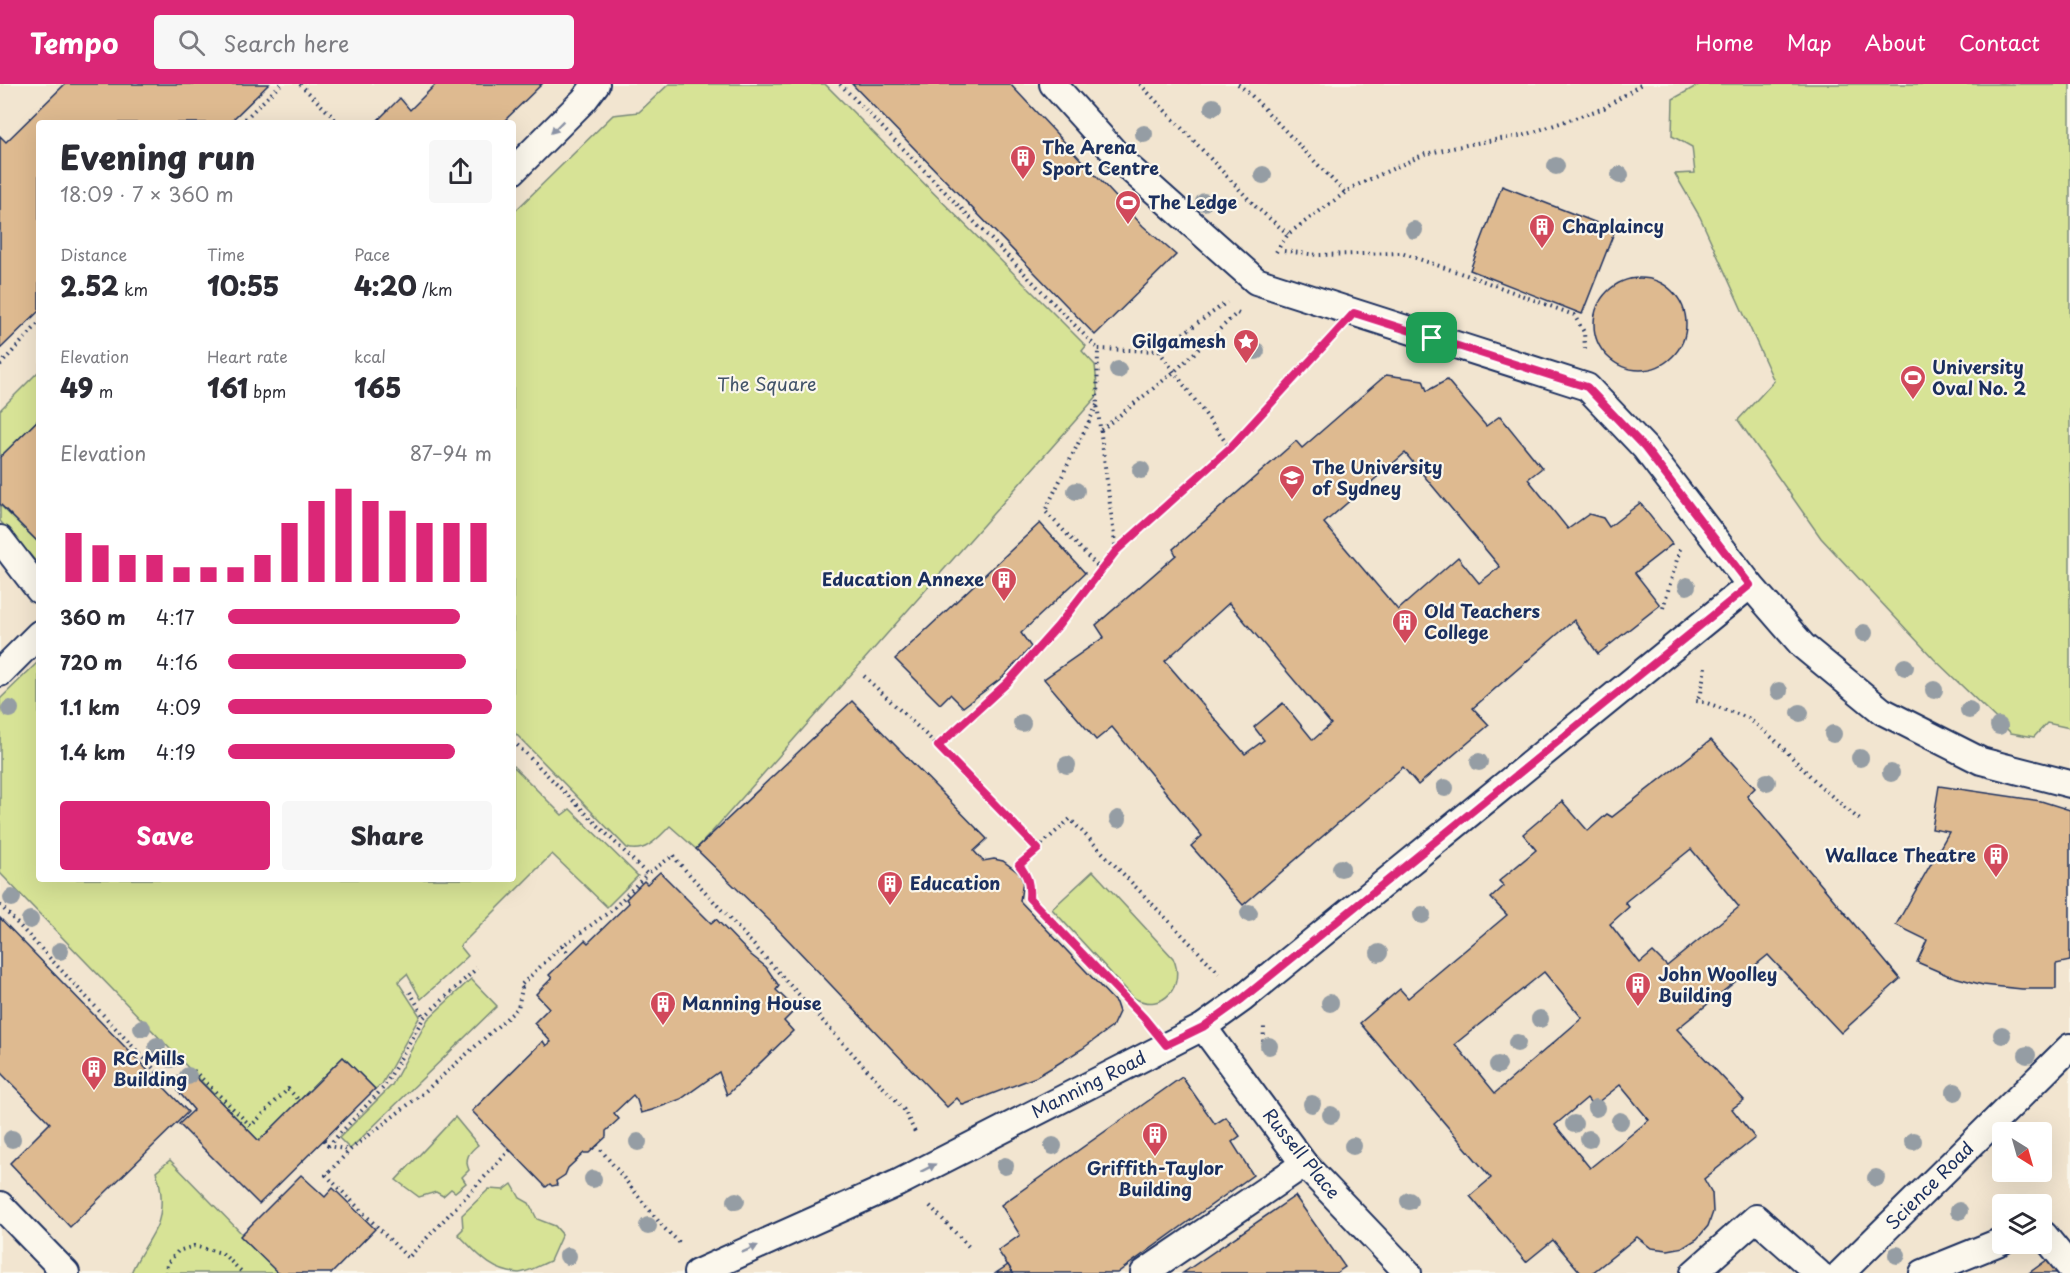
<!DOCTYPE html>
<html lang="en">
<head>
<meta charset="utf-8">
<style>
  body { margin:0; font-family:"Playpen Sans",sans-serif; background:#f7f7f7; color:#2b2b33; height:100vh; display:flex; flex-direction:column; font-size:22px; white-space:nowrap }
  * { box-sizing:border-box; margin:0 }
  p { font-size:20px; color:#7c7c81 }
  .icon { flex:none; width:33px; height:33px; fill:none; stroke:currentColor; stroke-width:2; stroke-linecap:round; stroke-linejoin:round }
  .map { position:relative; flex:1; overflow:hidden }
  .details { position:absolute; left:36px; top:36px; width:480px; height:762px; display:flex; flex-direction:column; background:#fff; border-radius:6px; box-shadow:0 6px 24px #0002 }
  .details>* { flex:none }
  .needle { width:39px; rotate:143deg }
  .fabs { position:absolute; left:1992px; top:1038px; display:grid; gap:12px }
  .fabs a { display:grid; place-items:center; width:60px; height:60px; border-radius:6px; background:#fff; box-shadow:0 6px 24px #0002; font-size:30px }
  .pin { position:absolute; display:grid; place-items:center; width:51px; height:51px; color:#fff; margin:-26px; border-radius:12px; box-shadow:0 3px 9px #0006 }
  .round { display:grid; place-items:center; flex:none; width:63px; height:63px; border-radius:6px; background:#f7f7f7 }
  .head { display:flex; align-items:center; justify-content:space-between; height:102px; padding:0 24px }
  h1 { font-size:33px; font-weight:800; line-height:45px }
  .stats { display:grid; grid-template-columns:repeat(3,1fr); gap:9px; height:102px; padding:6px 24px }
  .stats div { display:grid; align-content:center }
  .stats b { font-size:26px; font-weight:800 }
  .stats small { font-size:16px; font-weight:400 }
  .stats p { font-size:16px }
  .chart { height:168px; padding:12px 24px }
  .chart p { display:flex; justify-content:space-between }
  .chart svg { width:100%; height:108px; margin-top:6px; stroke:#db2777; stroke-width:6 }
  .action { display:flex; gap:12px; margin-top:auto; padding:12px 24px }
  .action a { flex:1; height:69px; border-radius:6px; background:#db2777; color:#fff; font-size:24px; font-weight:800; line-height:69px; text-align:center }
  .action a+a { background:#f7f7f7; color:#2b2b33 }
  ul { padding:0 24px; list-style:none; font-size:20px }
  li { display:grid; grid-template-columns:96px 72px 1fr; align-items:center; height:45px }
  li i { height:15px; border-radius:8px; background:#db2777 }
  header { display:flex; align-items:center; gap:36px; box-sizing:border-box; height:84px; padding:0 30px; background:#db2777; color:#fff }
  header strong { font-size:28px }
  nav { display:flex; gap:33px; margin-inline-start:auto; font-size:21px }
  .search { width:420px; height:54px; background:#f7f7f7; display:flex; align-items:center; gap:15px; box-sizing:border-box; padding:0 21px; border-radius:6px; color:#7c7c81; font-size:22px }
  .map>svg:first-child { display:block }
  .built { fill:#f2e5d0; fill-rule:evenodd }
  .green { fill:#d7e396; stroke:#79897a; stroke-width:1.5 }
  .building { fill:#deba90; stroke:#1b2f5e; stroke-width:1.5; fill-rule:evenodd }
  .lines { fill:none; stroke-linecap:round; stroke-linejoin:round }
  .lane-casing { stroke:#1b2f5e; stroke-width:30 }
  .path { stroke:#1b2f5e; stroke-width:4; stroke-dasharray:1.5 4.5; stroke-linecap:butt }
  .lane { stroke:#fbf7ec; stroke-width:26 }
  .tree { fill:#959da4 }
  .oneway { fill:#8b93a5 }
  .route-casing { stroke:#fff; stroke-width:12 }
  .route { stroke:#db2777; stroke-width:8 }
  .labels { text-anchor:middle; stroke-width:4.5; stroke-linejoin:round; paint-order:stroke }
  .poi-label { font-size:18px; font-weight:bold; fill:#1b2f5e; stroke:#fbf7ec; text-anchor:start }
  .park-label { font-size:18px; fill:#415369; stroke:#fbf7ec }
  .street-label { font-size:18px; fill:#1b2f5e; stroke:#fbf7ec }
</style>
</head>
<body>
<header>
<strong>Tempo</strong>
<div class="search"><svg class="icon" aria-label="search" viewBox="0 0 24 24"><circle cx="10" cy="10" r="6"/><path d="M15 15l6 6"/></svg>Search here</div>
<nav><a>Home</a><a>Map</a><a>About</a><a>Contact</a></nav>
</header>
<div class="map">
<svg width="2070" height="1189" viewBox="0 0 2070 1189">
  <rect width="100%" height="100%" fill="#fbf7ec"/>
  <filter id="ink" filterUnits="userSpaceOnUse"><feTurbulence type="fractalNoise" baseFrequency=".0167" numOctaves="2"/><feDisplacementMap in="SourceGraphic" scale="12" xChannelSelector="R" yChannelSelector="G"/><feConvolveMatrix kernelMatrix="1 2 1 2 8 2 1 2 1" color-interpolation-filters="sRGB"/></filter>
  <g filter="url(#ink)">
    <!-- built -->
    <path class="built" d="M0 0H2070V1189H0ZM39 39H513V795H39ZM2002 1048H2042V1088H2002ZM2002 1120H2042V1160H2002Z"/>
    <!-- green -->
    <g class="green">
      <path d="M669 0H825L1086 262 1082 267 1095 281 1098 311 711 749 696 765 670 742C658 754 645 770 627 764L513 647V129L613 31 639 28Z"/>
      <polygon points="1700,0 2070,0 2070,644 2047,639 2034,653 2011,649 1934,575 1821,454 1738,336 1774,297 1700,133 1675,90 1695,89 1692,63 1672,52 1673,15"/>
      <polygon points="39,287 39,335 0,373 0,326"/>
      <polygon points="0,421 39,459 39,481 0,437"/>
      <polygon points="39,577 39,795 513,795 513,682 562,731 570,725 638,792 607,823 552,770 460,862 468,872 421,915 407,890 398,898 420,932 382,1000 375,1005 343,973 259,1057 0,789 0,615"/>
      <path d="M1093 787 1173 874C1186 901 1163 930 1134 914L1052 825Z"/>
      <polygon points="471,895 497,922 350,1065 339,1054 392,1001 428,935"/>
      <path d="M455 1033 478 1061C469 1068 464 1075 469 1086L462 1093 466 1099 455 1108 451 1105 443 1112 436 1108 419 1113 396 1096Z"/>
      <path d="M170 1076 280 1189H131C138 1171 152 1155 158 1139 163 1123 162 1103 156 1088Z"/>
      <path d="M512 1100 520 1114 529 1119 537 1135 555 1142 562 1150 550 1177C540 1181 529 1188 519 1189 491 1189 475 1167 458 1150L463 1145 462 1131 489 1105 504 1106Z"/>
    </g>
    <!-- building -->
    <g class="building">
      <polygon points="65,0 269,0 229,39 39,39 39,227 0,265 0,52 6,58"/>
      <polygon points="436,0 542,0 502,39 375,39 400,14 410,26"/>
      <polygon points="852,0 1010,0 1143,142 1176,171 1095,251"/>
      <polygon points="1502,102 1615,146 1582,230 1470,186"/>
      <circle cx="1640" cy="240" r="46"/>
      <path d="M1386 291 1423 296 1427 307 1447 296 1486 342 1500 332 1542 384 1528 395 1568 445 1589 430 1603 434 1609 443 1640 419 1672 460 1635 489 1660 521 1598 570 1574 536 1473 624 1489 641 1418 701 1403 683 1243 821 1191 762 1202 752 1112 643 1096 656 1044 595 1104 553 1096 541 1176 471 1173 465 1296 357 1302 364ZM1405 369 1500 483 1479 499 1458 473 1398 526 1324 439ZM1229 519 1331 640 1313 656 1283 619 1254 643 1264 656 1245 670 1165 577Z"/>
      <polygon points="39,335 39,459 0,420 0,373"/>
      <polygon points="1040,439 1085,489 1021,549 1031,563 1003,593 963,623 950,610 940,620 895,575"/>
      <polygon points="852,617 987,755 974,767 983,777 994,775 1003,777 1019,789 1023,797 1020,817 1116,919 1119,928 1112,943 1082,965 1056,981 1036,993 963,1021 957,1014 947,1023 773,840 696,765"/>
      <path d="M1711 656 1755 704 1747 712 1900 895 1841 949 1768 871 1677 945 1744 1016 1732 1025 1755 1054 1704 1095 1712 1109 1713 1128 1708 1142 1697 1155 1684 1163 1668 1166 1651 1164 1637 1153 1592 1189H1581L1553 1156 1526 1178 1470 1112 1491 1094 1360 939 1400 905 1408 914 1507 831 1491 814 1504 802 1499 797 1536 766 1523 750 1562 717 1588 747 1607 730 1612 733ZM1691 765 1739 823 1667 882 1653 868 1640 879 1610 840 1629 823 1625 818ZM1544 888 1582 934 1495 1009 1455 960ZM1620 1001 1649 1036 1590 1084 1555 1041 1587 1014 1593 1022Z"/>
      <polygon points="1939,702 2041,717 2070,726 2070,877 2056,880 2056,905 2022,905 1983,901 1947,891 1917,878 1927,856 1896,841 1949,748 1932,745"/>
      <polygon points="660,788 711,839 716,835 751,871 766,883 779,902 776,906 796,925 784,937 793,947 727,1011 719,988 681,1015 652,1026 641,1029 637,1016 633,1011 614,1029 619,1035 606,1047 606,1053 589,1069 584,1069 568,1084 565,1091 556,1097 557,1101 552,1102 550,1100 546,1103 472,1027 543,957 546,962 551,958 534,939 549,924 536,910 552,894 549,891 585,856 588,859 629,819 626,815 644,797 647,800"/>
      <polygon points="0,834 188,1028 70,1143 10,1079 50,1039 0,988"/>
      <polygon points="343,973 375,1005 259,1120 179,1040 194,1026 178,1007 195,992 259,1057"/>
      <polygon points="1182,993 1215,1040 1226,1033 1240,1052 1232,1058 1253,1091 1117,1189 1013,1189 998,1167 1020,1151 1001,1121"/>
      <polygon points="301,1091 325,1113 333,1104 375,1145 332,1189 278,1189 240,1152"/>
      <polygon points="1295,1112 1345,1183 1336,1189 1183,1189"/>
      <polygon points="2051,1173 2062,1189 2029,1189"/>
      <polygon points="1008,1181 1013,1189 996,1189"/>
    </g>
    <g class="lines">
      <defs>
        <g id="lane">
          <polyline points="1053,0 1126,81 1256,197 1587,303 1645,364 1750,501 1803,562 1882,627 1981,677 2070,700"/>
          <polyline points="513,87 584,16 596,0"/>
          <polyline points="0,455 39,506"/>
          <polyline points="0,589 39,550"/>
          <polyline points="1203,943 1304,1080 1408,1189"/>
          <polyline points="0,1121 66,1189"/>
          <polyline points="2042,1151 2044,1151 2070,1183"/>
          <polyline points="697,1189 898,1099 1203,943 1242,915 1750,501"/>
          <polyline points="1144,1189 1304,1080"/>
          <polyline points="1694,1189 1756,1134 1818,1189"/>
          <polyline points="1841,1189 2070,963"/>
          <polyline points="1923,1189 2002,1157"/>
        </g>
      </defs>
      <!-- lane casing -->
      <use href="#lane" class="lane-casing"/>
      <!-- path -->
      <g class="path">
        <polyline points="300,0 339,39"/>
        <polyline points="840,0 1098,265"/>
        <polyline points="1140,0 1256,123 1288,150"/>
        <polyline points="1238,0 1250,10 1345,109"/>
        <polyline points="241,39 281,0"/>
        <polyline points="1284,167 1317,171 1401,169 1478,195 1574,231 1584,248 1585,265"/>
        <polyline points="1276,168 1288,150 1353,103 1425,70 1471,60 1525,51 1604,24 1642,0"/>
        <polyline points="1159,267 1230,364"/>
        <polyline points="0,281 39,239"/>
        <polyline points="1097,321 1045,427 1101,486"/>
        <polyline points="1101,346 1174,288 1237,229 1239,230"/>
        <polyline points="1116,467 1097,320 1098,265 1159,267 1227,218"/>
        <polyline points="1663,524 1680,465"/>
        <polyline points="1705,583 1701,609 1696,617 1704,618 1748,634 1775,656 1821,703 1861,737"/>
        <polyline points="864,592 938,662 1038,765"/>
        <polyline points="513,657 647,790 674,771 678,778 904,1026 916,1050"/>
        <polyline points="938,662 1007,599 1058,542 1116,467 1230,364 1330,256"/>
        <polyline points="0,821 168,1000 192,985 251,1042 288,1005 299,1016"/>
        <polyline points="562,862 569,870"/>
        <polyline points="410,908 424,933"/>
        <path d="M1145 935 1029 814C1030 800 1028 792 1019 781L1070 735 1219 889"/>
        <polyline points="1263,963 1264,943"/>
        <polyline points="324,1056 328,1062 350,1066"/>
        <polyline points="597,1061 664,1144 680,1159"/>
        <polyline points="328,1062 384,1003 424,933 477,884"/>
        <polyline points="510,1066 408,1174 326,1091 350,1066 422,1010 518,924 522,904 520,902 562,862 612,826 647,790"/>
        <polyline points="930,1122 971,1165"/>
        <polyline points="166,1189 167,1180 178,1167 194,1162 222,1169 243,1189"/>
      </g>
      <!-- lane -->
      <use href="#lane" class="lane"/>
    </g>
    <!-- trees -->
    <g class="tree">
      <circle cx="1213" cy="23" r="9"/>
      <circle cx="1144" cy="50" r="9"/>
      <circle cx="1556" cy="82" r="9"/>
      <circle cx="1263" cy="91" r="9"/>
      <circle cx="1620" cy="91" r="9"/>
      <circle cx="1204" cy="118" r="9"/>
      <circle cx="1414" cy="146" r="9"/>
      <circle cx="1256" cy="267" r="9"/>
      <circle cx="1118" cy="286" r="9"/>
      <circle cx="1141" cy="386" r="9"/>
      <circle cx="1076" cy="407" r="9"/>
      <circle cx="1687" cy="502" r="9"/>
      <circle cx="1864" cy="549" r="9"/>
      <circle cx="1905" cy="583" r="9"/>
      <circle cx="1934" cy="606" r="9"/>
      <circle cx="1779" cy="607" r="9"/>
      <circle cx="10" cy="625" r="9"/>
      <circle cx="1969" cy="626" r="9"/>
      <circle cx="1800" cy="629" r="9"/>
      <circle cx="1022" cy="639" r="9"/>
      <circle cx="1999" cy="642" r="9"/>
      <circle cx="1833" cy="650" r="9"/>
      <circle cx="1860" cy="674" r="9"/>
      <circle cx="1479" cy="678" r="9"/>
      <circle cx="1067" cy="681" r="9"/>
      <circle cx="1891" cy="689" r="9"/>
      <circle cx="1767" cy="698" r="9"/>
      <circle cx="1445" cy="704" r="9"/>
      <circle cx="1118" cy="735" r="9"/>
      <circle cx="1341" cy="784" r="9"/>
      <circle cx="12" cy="814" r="9"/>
      <circle cx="1249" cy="829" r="9"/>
      <circle cx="1422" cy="831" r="9"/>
      <circle cx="30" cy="836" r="9"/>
      <circle cx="60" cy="867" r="9"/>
      <circle cx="1379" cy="869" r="9"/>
      <circle cx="1330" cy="919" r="9"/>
      <circle cx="1540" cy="935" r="9"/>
      <circle cx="142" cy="944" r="9"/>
      <circle cx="2002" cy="951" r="9"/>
      <circle cx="1517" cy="959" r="9"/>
      <circle cx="157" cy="962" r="9"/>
      <circle cx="1269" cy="962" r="9"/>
      <circle cx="2027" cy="971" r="9"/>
      <circle cx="171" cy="975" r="9"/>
      <circle cx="1498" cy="981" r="9"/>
      <circle cx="188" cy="992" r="9"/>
      <circle cx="1955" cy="1008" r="9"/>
      <circle cx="1312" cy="1020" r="9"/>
      <circle cx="1596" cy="1024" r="9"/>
      <circle cx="1331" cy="1031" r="9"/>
      <circle cx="1620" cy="1037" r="9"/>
      <circle cx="1574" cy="1040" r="9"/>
      <circle cx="12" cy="1055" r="9"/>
      <circle cx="1589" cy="1055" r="9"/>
      <circle cx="1913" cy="1057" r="9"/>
      <circle cx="638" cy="1058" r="9"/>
      <circle cx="1053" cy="1062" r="9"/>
      <circle cx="1353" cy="1062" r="9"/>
      <circle cx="1005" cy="1082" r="9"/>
      <circle cx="1876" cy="1094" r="9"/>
      <circle cx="593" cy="1095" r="9"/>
      <circle cx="736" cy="1117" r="9"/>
      <circle cx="1409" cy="1117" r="9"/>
      <circle cx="1959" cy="1127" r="9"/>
      <circle cx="648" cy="1142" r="9"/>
      <circle cx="1897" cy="1171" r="9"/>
      <circle cx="568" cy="1172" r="9"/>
    </g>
    <!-- one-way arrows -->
    <defs><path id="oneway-solid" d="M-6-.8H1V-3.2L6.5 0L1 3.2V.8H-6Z" transform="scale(1.5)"/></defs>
    <g class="oneway">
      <use href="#oneway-solid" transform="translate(557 43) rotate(135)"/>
      <use href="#oneway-solid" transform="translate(928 1084) rotate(-27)"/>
      <use href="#oneway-solid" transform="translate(750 1165) rotate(-24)"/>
    </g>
  </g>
  <g class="lines" filter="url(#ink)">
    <defs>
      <path id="route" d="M1354 229 1587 303 1645 364 1750 501 1242 915 1203 943 1166 961 1144 934 1029 814C1030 800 1028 792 1019 781L1038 765 938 662 1007 599 1058 542 1116 467 1230 364Z"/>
    </defs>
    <!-- route casing -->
    <use href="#route" class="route-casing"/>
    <!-- route -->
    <use href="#route" class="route"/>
  </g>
  <!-- icons -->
  <defs>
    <symbol id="building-pin" viewBox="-11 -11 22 30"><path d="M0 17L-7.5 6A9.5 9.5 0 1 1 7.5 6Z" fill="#d1495b" stroke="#fbf7ec"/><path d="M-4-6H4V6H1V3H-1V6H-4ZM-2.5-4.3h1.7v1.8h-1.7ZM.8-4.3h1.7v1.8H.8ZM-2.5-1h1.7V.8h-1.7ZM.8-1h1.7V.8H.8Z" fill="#fff"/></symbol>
    <symbol id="stadium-pin" viewBox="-11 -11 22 30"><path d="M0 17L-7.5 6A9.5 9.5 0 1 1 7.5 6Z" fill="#d1495b" stroke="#fbf7ec"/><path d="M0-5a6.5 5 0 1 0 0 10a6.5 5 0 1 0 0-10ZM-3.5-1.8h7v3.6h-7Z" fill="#fff"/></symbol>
    <symbol id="sight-pin" viewBox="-11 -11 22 30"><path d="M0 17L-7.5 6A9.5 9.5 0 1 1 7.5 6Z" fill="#d1495b" stroke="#fbf7ec"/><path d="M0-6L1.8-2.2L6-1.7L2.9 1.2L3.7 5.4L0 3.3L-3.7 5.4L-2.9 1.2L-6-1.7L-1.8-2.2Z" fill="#fff"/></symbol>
    <symbol id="university-pin" viewBox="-11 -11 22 30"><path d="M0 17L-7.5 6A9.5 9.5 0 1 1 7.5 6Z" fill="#d1495b" stroke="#fbf7ec"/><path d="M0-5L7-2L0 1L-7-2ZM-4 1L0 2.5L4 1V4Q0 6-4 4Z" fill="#fff"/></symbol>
  </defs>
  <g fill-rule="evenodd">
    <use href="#building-pin" x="1008" y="59" width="30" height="40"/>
    <use href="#stadium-pin" x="1113" y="104" width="30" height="40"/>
    <use href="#building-pin" x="1527" y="128" width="30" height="40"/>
    <use href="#sight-pin" x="1231" y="243" width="30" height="40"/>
    <use href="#stadium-pin" x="1898" y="279" width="30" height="40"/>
    <use href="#university-pin" x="1277" y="379" width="30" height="40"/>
    <use href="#building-pin" x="989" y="481" width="30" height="40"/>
    <use href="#building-pin" x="1390" y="523" width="30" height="40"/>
    <use href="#building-pin" x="1981" y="757" width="30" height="40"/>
    <use href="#building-pin" x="875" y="785" width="30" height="40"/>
    <use href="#building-pin" x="1623" y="886" width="30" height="40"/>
    <use href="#building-pin" x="648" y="905" width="30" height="40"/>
    <use href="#building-pin" x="79" y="970" width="30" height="40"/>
    <use href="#building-pin" x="1140" y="1036" width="30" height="40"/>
  </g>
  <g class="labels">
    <!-- poi labels -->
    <g class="poi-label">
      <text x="1042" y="70">The Arena<tspan x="1042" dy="21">Sport Centre</tspan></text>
      <text x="1148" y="125">The Ledge</text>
      <text x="1562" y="149">Chaplaincy</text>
      <text x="1226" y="264" text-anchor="end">Gilgamesh</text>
      <text x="1932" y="290">University<tspan x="1932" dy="21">Oval No. 2</tspan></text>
      <text x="1312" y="390">The University<tspan x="1312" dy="21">of Sydney</tspan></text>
      <text x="984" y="502" text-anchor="end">Education Annexe</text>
      <text x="1424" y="534">Old Teachers<tspan x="1424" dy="21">College</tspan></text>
      <text x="1976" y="778" text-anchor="end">Wallace Theatre</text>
      <text x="910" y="806">Education</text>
      <text x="1658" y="897">John Woolley<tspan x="1658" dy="21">Building</tspan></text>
      <text x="682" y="926">Manning House</text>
      <text x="113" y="981">RC Mills<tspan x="113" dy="21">Building</tspan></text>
      <text x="1155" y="1091" text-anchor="middle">Griffith-Taylor<tspan x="1155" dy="21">Building</tspan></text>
    </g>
    <!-- park labels -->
    <g class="park-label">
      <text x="767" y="307">The Square</text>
    </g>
    <!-- street labels -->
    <g class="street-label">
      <text transform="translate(1089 1001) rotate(-27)" y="6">Manning Road</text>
      <text transform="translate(1301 1070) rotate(51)" y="6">Russell Place</text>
      <text transform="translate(1930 1102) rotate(-45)" y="6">Science Road</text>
    </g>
  </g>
</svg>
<div class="fabs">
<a><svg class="needle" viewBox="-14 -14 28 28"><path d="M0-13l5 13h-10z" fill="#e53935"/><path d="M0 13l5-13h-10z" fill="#7c7c81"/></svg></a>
<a><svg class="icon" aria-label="layers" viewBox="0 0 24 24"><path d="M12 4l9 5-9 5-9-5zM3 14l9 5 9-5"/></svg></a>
</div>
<div class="pin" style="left:1432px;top:254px;background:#1e9e55"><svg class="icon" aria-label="arrive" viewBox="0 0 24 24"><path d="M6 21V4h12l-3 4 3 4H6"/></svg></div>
<section class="details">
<div class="head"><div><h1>Evening run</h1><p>18:09 · 7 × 360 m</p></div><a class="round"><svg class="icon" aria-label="share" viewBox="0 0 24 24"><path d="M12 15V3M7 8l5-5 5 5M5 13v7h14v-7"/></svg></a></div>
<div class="stats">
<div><p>Distance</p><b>2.52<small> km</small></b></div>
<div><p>Time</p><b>10:55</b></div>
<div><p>Pace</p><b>4:20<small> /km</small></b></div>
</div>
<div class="stats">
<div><p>Elevation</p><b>49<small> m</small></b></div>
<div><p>Heart rate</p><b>161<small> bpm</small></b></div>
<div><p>kcal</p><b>165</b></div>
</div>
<div class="chart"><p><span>Elevation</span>87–94 m</p>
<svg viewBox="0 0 160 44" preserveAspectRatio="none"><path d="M5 44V24M15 44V29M25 44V33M35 44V33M45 44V38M55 44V38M65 44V38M75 44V33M85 44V20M95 44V11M105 44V6M115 44V11M125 44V15M135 44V20M145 44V20M155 44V20"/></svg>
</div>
<ul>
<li><b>360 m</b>4:17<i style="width:88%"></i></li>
<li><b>720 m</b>4:16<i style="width:90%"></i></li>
<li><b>1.1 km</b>4:09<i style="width:100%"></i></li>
<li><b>1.4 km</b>4:19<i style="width:86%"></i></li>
</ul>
<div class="action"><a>Save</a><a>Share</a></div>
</section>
</div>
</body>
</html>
